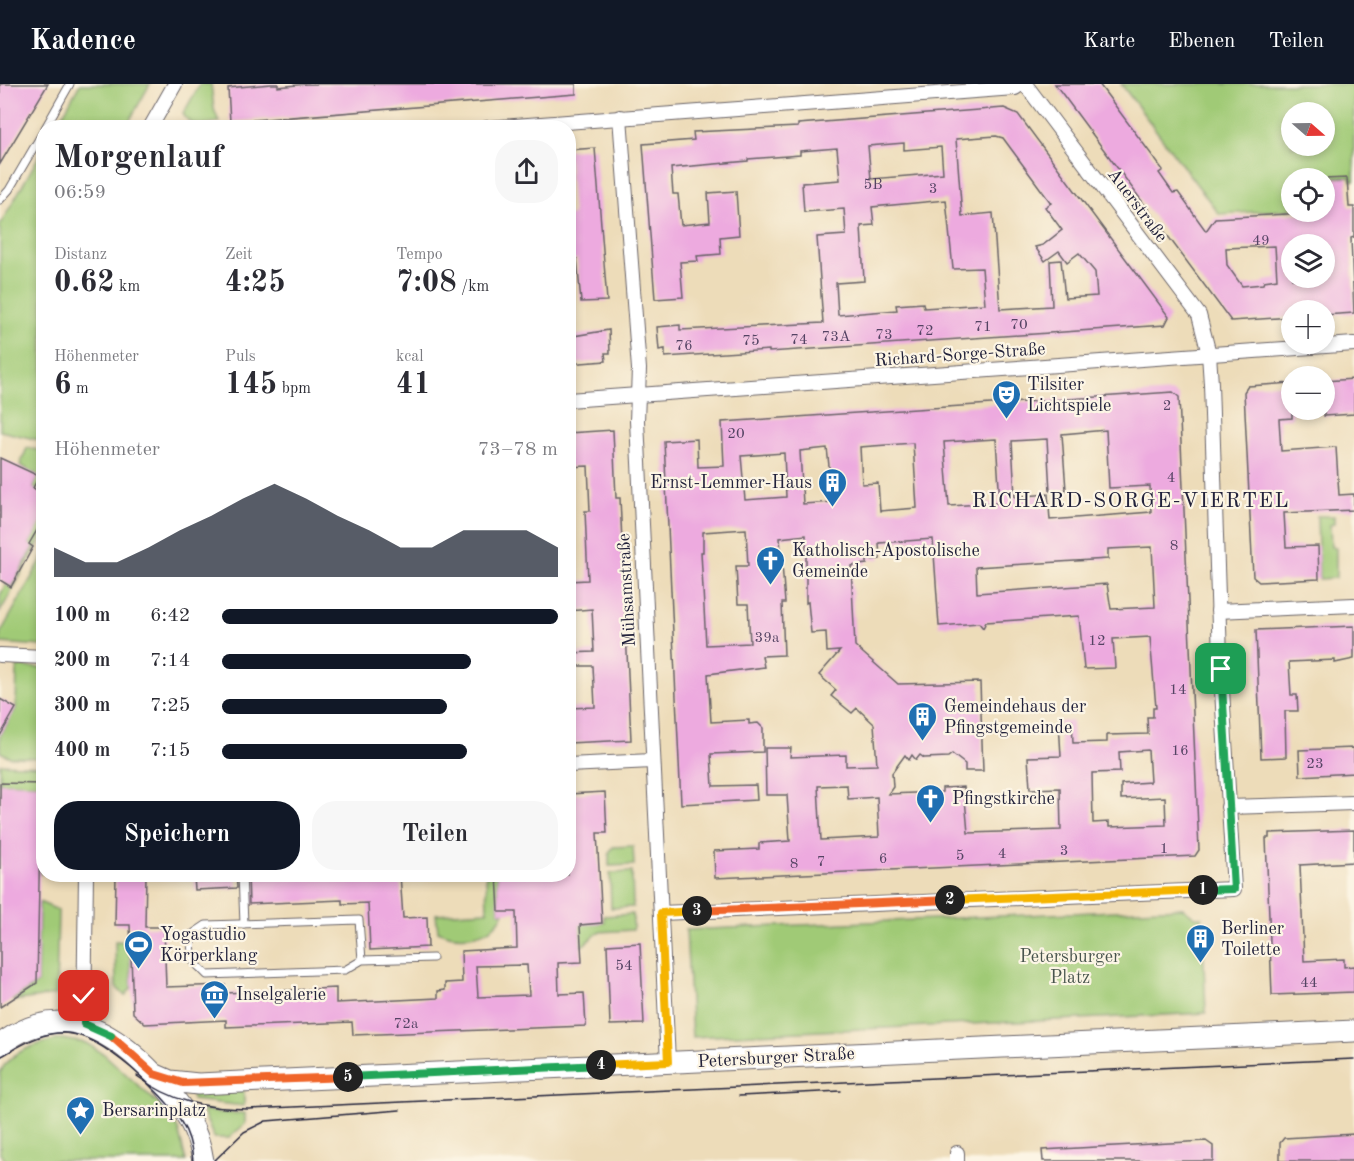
<!DOCTYPE html>
<html lang="de">
<head>
<meta charset="utf-8">
<style>
  body { margin:0; font-family:"Old Standard TT",serif; background:#f7f7f7; color:#2b2b33; height:100vh; display:flex; flex-direction:column; font-size:22px; white-space:nowrap }
  * { box-sizing:border-box; margin:0 }
  p { font-size:20px; color:#7c7c81 }
  .icon { flex:none; width:33px; height:33px; fill:none; stroke:currentColor; stroke-width:2; stroke-linecap:round; stroke-linejoin:round }
  .map { position:relative; flex:1; overflow:hidden }
  .sheet { position:absolute; left:36px; top:36px; width:540px; height:762px; display:flex; flex-direction:column; background:#fff; border-radius:24px; box-shadow:0 3px 9px #0003 }
  .sheet>* { flex:none }
  .needle { width:39px; rotate:110deg }
  .buttons { position:absolute; left:1281px; top:18px; display:grid; gap:12px }
  .buttons a { display:grid; place-items:center; width:54px; height:54px; border-radius:50%; background:#fff; box-shadow:0 3px 9px #0003; font-size:30px }
  .pin { position:absolute; display:grid; place-items:center; width:51px; height:51px; color:#fff; margin:-26px; border-radius:12px; box-shadow:0 3px 9px #0006 }
  .km { position:absolute; width:30px; height:30px; margin:-15px; border-radius:50%; background:#222; color:#fff; font-size:16px; line-height:30px; text-align:center }
  .round { display:grid; place-items:center; flex:none; width:63px; height:63px; border-radius:24px; background:#f7f7f7 }
  .overview { display:flex; align-items:center; justify-content:space-between; height:102px; padding:0 18px }
  h1 { font-size:33px; font-weight:700; line-height:45px }
  .figures { display:grid; grid-template-columns:repeat(3,1fr); gap:9px; height:102px; padding:6px 18px }
  .figures div { display:grid; align-content:center }
  .figures b { font-size:30px; font-weight:700 }
  .figures small { font-size:16px; font-weight:400 }
  .figures p { font-size:16px }
  .chart { height:168px; padding:12px 18px }
  .chart p { display:flex; justify-content:space-between }
  .chart svg { width:100%; height:108px; margin-top:6px; fill:#111827; opacity:.7 }
  .button { display:flex; gap:12px; margin-top:auto; padding:12px 18px }
  .button a { flex:1; height:69px; border-radius:24px; background:#111827; color:#fff; font-size:24px; font-weight:700; line-height:69px; text-align:center }
  .button a+a { background:#f7f7f7; color:#2b2b33 }
  ul { padding:0 18px; list-style:none; font-size:20px }
  li { display:grid; grid-template-columns:96px 72px 1fr; align-items:center; height:45px }
  li i { height:15px; border-radius:8px; background:#111827 }
  header { display:flex; align-items:center; gap:36px; box-sizing:border-box; height:84px; padding:0 30px; background:#111827; color:#fff }
  header strong { font-size:28px }
  nav { display:flex; gap:33px; margin-inline-start:auto; font-size:21px }
  .map>svg:first-child { display:block }
  .green { fill:#a0ca76; stroke:#617658; stroke-width:1.5; fill-rule:evenodd }
  .building { fill:#edaadf; fill-rule:evenodd }
  .lines { fill:none; stroke-linecap:round; stroke-linejoin:round }
  .service-casing { stroke:#696367; stroke-width:9 }
  .minor-casing { stroke:#696367; stroke-width:16 }
  .primary-casing { stroke:#696367; stroke-width:23 }
  .service { stroke:#fff; stroke-width:7 }
  .minor { stroke:#fff; stroke-width:14 }
  .primary { stroke:#fff; stroke-width:21 }
  .tram { stroke:#22223b; stroke-width:1.5 }
  .split-1-casing { stroke:#fff; stroke-width:12 }
  .split-2-casing { stroke:#fff; stroke-width:12 }
  .split-3-casing { stroke:#fff; stroke-width:12 }
  .split-4-casing { stroke:#fff; stroke-width:12 }
  .split-5-casing { stroke:#fff; stroke-width:12 }
  .split-6-casing { stroke:#fff; stroke-width:12 }
  .split-7-casing { stroke:#fff; stroke-width:12 }
  .split-1 { stroke:#22a559; stroke-width:8 }
  .split-2 { stroke:#f5b400; stroke-width:8 }
  .split-3 { stroke:#f0652b; stroke-width:8 }
  .split-4 { stroke:#f5b400; stroke-width:8 }
  .split-5 { stroke:#22a559; stroke-width:8 }
  .split-6 { stroke:#f0652b; stroke-width:8 }
  .split-7 { stroke:#22a559; stroke-width:8 }
  .labels { text-anchor:middle; stroke-width:4.5; stroke-linejoin:round; paint-order:stroke }
  .number-label { font-size:15px; fill:#554464 }
  .street-label { font-size:18px; fill:#22223b; stroke:#fcf5e5 }
  .poi-label { font-size:18px; fill:#22223b; stroke:#fcf5e5; text-anchor:start }
  .park-label { font-size:18px; fill:#48544d; stroke:#fcf5e5 }
  .quarter-label { font-size:21px; letter-spacing:1.5px; fill:#22223b; stroke:#fcf5e5 }
</style>
</head>
<body>
<header>
<strong>Kadence</strong>
<nav><a>Karte</a><a>Ebenen</a><a>Teilen</a></nav>
</header>
<div class="map">
<svg width="1354" height="1077" viewBox="0 0 1354 1077">
  <rect width="100%" height="100%" fill="#fcf5e5"/>
  <filter id="ink" filterUnits="userSpaceOnUse"><feTurbulence type="fractalNoise" baseFrequency=".0167" numOctaves="2"/><feDisplacementMap in="SourceGraphic" scale="12" xChannelSelector="R" yChannelSelector="G"/><feConvolveMatrix kernelMatrix="1 2 1 2 8 2 1 2 1" color-interpolation-filters="sRGB"/></filter>
  <filter id="wash" filterUnits="userSpaceOnUse"><feTurbulence type="fractalNoise" baseFrequency=".008" numOctaves="4" result="noise"/><feDisplacementMap in="SourceGraphic" scale="24" xChannelSelector="R" yChannelSelector="G"/><feGaussianBlur stdDeviation="1.35" result="paint"/><feColorMatrix in="noise" values="0 0 0 0 0 0 0 0 0 0 0 0 0 0 0 0 0 1.4 0 .05"/><feComposite in="paint" operator="in"/></filter>
  <g filter="url(#wash)">
    <rect width="100%" height="100%" fill="#eddcb9"/>
    <!-- green -->
    <g class="green">
      <polygon points="80,0 150,0 126,43 56,43"/>
      <path d="M200 0H211L214 25 219 38C203 40 193 46 183 30Z"/>
      <path d="M1121 0H1354V97H1351L1350 93 1292 94 1291 126 1219 130ZM1292 28H1324V62H1292Z"/>
      <polygon points="43,65 43,357 0,347 0,141"/>
      <polygon points="27,364 43,367 43,410 33,404 39,392 20,381"/>
      <polygon points="1317,432 1334,432 1334,440 1330,441 1331,463 1336,464 1336,494 1319,495"/>
      <polygon points="43,434 43,451 0,528 0,511 6,500 12,502 33,464 29,460"/>
      <polygon points="43,473 43,562 0,559 0,550"/>
      <polygon points="17,583 43,584 43,674 10,673 0,668 0,652 16,624"/>
      <polygon points="0,680 43,682 43,789 39,790 41,700 1,699 0,713"/>
      <polygon points="633,762 634,781 609,782 609,769 613,763"/>
      <polygon points="632,788 633,823 611,824 610,789"/>
      <path d="M486 791H497L499 828H504C494 854 459 857 438 847L436 830 487 827Z"/>
      <polygon points="39,818 58,826 56,911 12,917 37,899"/>
      <polygon points="1183,824 1195,833 1202,833 1206,929 692,953 686,846"/>
      <polygon points="633,830 633,846 599,848 582,862 521,864 526,843 604,839 604,832"/>
      <polygon points="115,857 129,858 132,903 125,912 116,903"/>
      <path d="M62 955 86 959 104 970 165 1026 178 1045 186 1077H6L0 1070C0 1053 0 1003 0 990 7 967 42 958 62 955Z"/>
      <polygon points="244,1006 244,1022 192,1016 192,1009"/>
      <polygon points="202,1026 222,1029 245,1029 245,1040 229,1054 214,1054"/>
    </g>
    <g id="blocks">
      <!-- building -->
      <g class="building">
        <polygon points="0,0 48,0 0,80"/>
        <polygon points="271,0 278,0 278,3 306,0 576,0 576,10 230,38 228,4"/>
        <path d="M1055 0H1099L1163 86 1159 89 1173 109 1178 108 1206 147 1215 134 1324 128V95L1347 94 1349 123H1354V153L1351 154 1354 229 1324 231V226H1292V233L1231 237ZM1321 159 1324 160V194L1292 195V160ZM1275 162 1277 195 1264 197 1263 200 1242 202 1227 181 1226 164Z"/>
        <path d="M1004 24 1018 30 1169 233 1165 241 769 268V266L665 273V265L659 266 657 243 680 241V246L823 239 817 153 846 151 844 125 804 128 802 99 840 96 837 64 800 67V71L748 75V77L671 84 673 110H678L681 141 710 138 708 109 736 107 739 151 720 153 721 170 697 172 698 177 680 178 683 213 655 215 643 60 694 56 693 48 798 43V40ZM996 52 1003 54 1051 119 1045 123 1062 146 1043 161 1035 163 1045 177 1059 167 1067 178 1079 169 1095 188 1097 212 1065 214 1061 176 1050 177 1052 222 1000 225 993 129 962 132 956 55ZM904 59V66L941 63 943 89 871 95 868 62ZM946 116 953 185 982 184 985 220 924 224 923 219 896 221 897 226 838 231 836 199 864 197 861 142 874 141 872 123Z"/>
        <polygon points="595,64 607,217 581,218 577,175 568,176 568,132 573,131 568,66"/>
        <polygon points="609,246 610,269 605,269 606,277 568,280 568,253"/>
        <polygon points="1354,295 1354,330 1324,332 1324,297"/>
        <polygon points="1292,299 1292,334 1279,335 1281,367 1336,363 1339,411 1354,410 1354,426 1284,429 1286,463 1318,462 1319,495 1259,498 1253,493 1244,308 1248,302"/>
        <path d="M1173 308 1179 313 1199 766 1195 772 715 794 714 767 759 765V759L790 757 787 711H766L765 664H791L790 673 846 671V682L877 681 874 640 857 624 852 629 831 612 836 606 819 591 840 567 827 568 826 548 811 549 808 518 806 519V451L780 454 785 519H782L784 571 762 572 764 583 708 590 711 638 749 636V640L758 639 763 644V668L711 670 713 702 756 701 757 716 681 720 664 357 697 355 698 383 724 382 722 338ZM1106 346 1109 404 1150 402 1151 428 1050 436 1048 410 1015 413 1012 357 1047 355 1050 407 1066 406 1062 350ZM996 355 1000 419 949 422 944 358ZM913 359 917 424 880 427 878 399 862 400 860 363ZM827 364 833 418 803 420 800 367ZM784 369 786 413 745 416 741 372ZM746 445 748 482H736L738 520H748L750 559 706 561 701 468H703V448ZM933 455 939 542 979 539 983 544 986 538 1079 532 1084 585 1115 584 1113 555 1150 553 1156 624H1153V633H1147L1148 650 1107 651V658L1073 659 1072 637 1059 638 1061 672 1028 673 1030 705 1060 704 1061 746 968 749 964 703 942 704V708L888 710 893 703 892 689 905 671 909 676 912 671 916 676 920 671 924 674 948 673 952 670 965 680V687H983L980 598 898 600 855 562 851 482 867 480V476L880 475 879 459ZM1152 463 1155 523 1111 525 1107 500 977 509 976 483 1108 475V465ZM1148 666 1150 698 1121 700V715L1165 713 1166 741 1109 743V738L1093 739 1092 689 1120 688 1119 668ZM847 701 848 715 877 713 879 753 821 756 818 702Z"/>
        <polygon points="613,346 616,414 620,414 631,656 568,659 568,624 595,623 593,582 568,582 568,569 594,568 592,525 568,527 568,497 588,496 585,427 590,427 588,382 568,383 568,349"/>
        <polygon points="0,374 39,392 33,404 44,410 44,434 29,460 33,463 11,503 0,496"/>
        <polygon points="1354,542 1354,575 1335,579 1335,576 1289,578 1291,611 1297,611 1298,627 1285,627 1286,673 1261,674 1256,546"/>
        <polygon points="0,615 16,624 0,652"/>
        <polygon points="1354,664 1354,689 1300,692 1299,666"/>
        <polygon points="0,699 41,700 37,899 0,923"/>
        <path d="M605 708 607 749H597L602 839 580 841 582 878 558 879 559 910 584 909 586 942 353 951 352 938 226 943V936L145 940 133 929 130 841H115L116 790H146L145 843H164L166 903 225 901V909L336 904V919L438 914V907L445 906V899L462 898 461 867 517 864 516 828H499L497 790H568V710ZM527 881 529 911 478 913 476 882Z"/>
        <polygon points="1354,746 1354,778 1300,781 1304,877 1344,875 1344,883 1354,882 1354,908 1272,911 1266,754 1269,754 1269,749"/>
        <polygon points="204,790 236,790 237,804 195,806 194,793"/>
        <polygon points="248,790 400,790 403,834 427,833 428,863 370,866 368,819 342,820 342,816 249,820"/>
        <polygon points="640,859 644,940 610,941 607,861"/>
        <polygon points="1354,1050 1354,1077 1280,1077 1280,1059 1284,1054"/>
        <polygon points="1206,1057 1213,1062 1213,1077 1043,1077 1042,1066"/>
      </g>
    </g>
  </g>
  <g filter="url(#ink)">
    <use href="#blocks" fill-opacity="0" stroke="#696367" stroke-width="1.5"/>
    <g class="lines">
      <defs>
        <g id="service">
          <polyline points="45,44 70,0"/>
          <polyline points="0,116 9,106 44,46"/>
          <polyline points="242,790 244,840"/>
          <polyline points="362,876 359,836 206,841 191,851 192,876 207,891 345,886 362,876 433,874"/>
        </g>
        <g id="minor">
          <polyline points="620,33 639,285 637,337 668,978"/>
          <polyline points="150,44 175,0"/>
          <polyline points="487,44 1001,5 1015,4 1021,0"/>
          <polyline points="568,316 1354,260"/>
          <polyline points="1218,527 1354,521"/>
          <polyline points="0,571 44,573"/>
          <polyline points="568,681 652,677"/>
          <polyline points="1228,723 1354,719"/>
          <polyline points="661,829 1234,805 1220,573 1211,300 1209,270 1199,231 1025,0"/>
          <polyline points="84,940 86,790"/>
          <polyline points="957,1069 957,1077"/>
        </g>
        <g id="primary">
          <path d="M0 961C62 913 117 948 161 998 183 1024 198 1043 203 1077"/>
          <polyline points="154,990 170,997 198,1000 1354,947"/>
        </g>
      </defs>
      <!-- service casing -->
      <use href="#service" class="service-casing"/>
      <!-- minor casing -->
      <use href="#minor" class="minor-casing"/>
      <!-- primary casing -->
      <use href="#primary" class="primary-casing"/>
      <!-- service -->
      <use href="#service" class="service"/>
      <!-- minor -->
      <use href="#minor" class="minor"/>
      <!-- primary -->
      <use href="#primary" class="primary"/>
      <!-- tram -->
      <g class="tram">
        <path d="M0 973C22 961 42 947 68 949 102 952 164 1009 181 1038 189 1050 192 1063 193 1077"/>
        <path d="M137 992C172 1018 206 1025 249 1025L1354 975"/>
        <polyline points="739,1012 841,1007"/>
        <polyline points="214,1077 244,1048 266,1037 400,1026"/>
      </g>
    </g>
  </g>
  <g class="lines" filter="url(#ink)">
    <defs>
      <polyline id="split-1" points="1203,806 1234,805 1221,585"/>
      <polyline id="split-2" points="950,816 1203,806"/>
      <polyline id="split-3" points="697,827 950,816"/>
      <polyline id="split-4" points="601,981 668,978 661,829 697,827"/>
      <polyline id="split-5" points="348,993 601,981"/>
      <polyline id="split-6" points="111,952 154,990 183,999 348,993"/>
      <polyline id="split-7" points="84,912 84,940 111,952"/>
    </defs>
    <!-- split-1 casing -->
    <use href="#split-1" class="split-1-casing"/>
    <!-- split-2 casing -->
    <use href="#split-2" class="split-2-casing"/>
    <!-- split-3 casing -->
    <use href="#split-3" class="split-3-casing"/>
    <!-- split-4 casing -->
    <use href="#split-4" class="split-4-casing"/>
    <!-- split-5 casing -->
    <use href="#split-5" class="split-5-casing"/>
    <!-- split-6 casing -->
    <use href="#split-6" class="split-6-casing"/>
    <!-- split-7 casing -->
    <use href="#split-7" class="split-7-casing"/>
    <!-- split-1 -->
    <use href="#split-1" class="split-1"/>
    <!-- split-2 -->
    <use href="#split-2" class="split-2"/>
    <!-- split-3 -->
    <use href="#split-3" class="split-3"/>
    <!-- split-4 -->
    <use href="#split-4" class="split-4"/>
    <!-- split-5 -->
    <use href="#split-5" class="split-5"/>
    <!-- split-6 -->
    <use href="#split-6" class="split-6"/>
    <!-- split-7 -->
    <use href="#split-7" class="split-7"/>
  </g>
  <!-- icons -->
  <defs>
    <symbol id="theatre-pin" viewBox="-11 -11 22 30"><path d="M0 17L-7.5 6A9.5 9.5 0 1 1 7.5 6Z" fill="#1f6fb2" stroke="#fcf5e5"/><path d="M-5-5.5Q0-4 5-5.5V0Q5 5 0 6Q-5 5-5 0ZM-3.3-2.5H-1v1.5H-3.3ZM1-2.5H3.3v1.5H1ZM-2.8 1Q0 5.5 2.8 1Z" fill="#fff"/></symbol>
    <symbol id="building-pin" viewBox="-11 -11 22 30"><path d="M0 17L-7.5 6A9.5 9.5 0 1 1 7.5 6Z" fill="#1f6fb2" stroke="#fcf5e5"/><path d="M-4-6H4V6H1V3H-1V6H-4ZM-2.5-4.3h1.7v1.8h-1.7ZM.8-4.3h1.7v1.8H.8ZM-2.5-1h1.7V.8h-1.7ZM.8-1h1.7V.8H.8Z" fill="#fff"/></symbol>
    <symbol id="church-pin" viewBox="-11 -11 22 30"><path d="M0 17L-7.5 6A9.5 9.5 0 1 1 7.5 6Z" fill="#1f6fb2" stroke="#fcf5e5"/><path d="M-1.2-6h2.4v3.5h3.3v2.4h-3.3V6h-2.4V-.1h-3.3v-2.4h3.3Z" fill="#fff"/></symbol>
    <symbol id="stadium-pin" viewBox="-11 -11 22 30"><path d="M0 17L-7.5 6A9.5 9.5 0 1 1 7.5 6Z" fill="#1f6fb2" stroke="#fcf5e5"/><path d="M0-5a6.5 5 0 1 0 0 10a6.5 5 0 1 0 0-10ZM-3.5-1.8h7v3.6h-7Z" fill="#fff"/></symbol>
    <symbol id="museum-pin" viewBox="-11 -11 22 30"><path d="M0 17L-7.5 6A9.5 9.5 0 1 1 7.5 6Z" fill="#1f6fb2" stroke="#fcf5e5"/><path d="M0-6L6-3V-2H-6V-3ZM-5-1h2V3h-2ZM-1-1h2V3h-2ZM3-1h2V3H3ZM-6 4H6V6H-6Z" fill="#fff"/></symbol>
    <symbol id="sight-pin" viewBox="-11 -11 22 30"><path d="M0 17L-7.5 6A9.5 9.5 0 1 1 7.5 6Z" fill="#1f6fb2" stroke="#fcf5e5"/><path d="M0-6L1.8-2.2L6-1.7L2.9 1.2L3.7 5.4L0 3.3L-3.7 5.4L-2.9 1.2L-6-1.7L-1.8-2.2Z" fill="#fff"/></symbol>
  </defs>
  <g fill-rule="evenodd">
    <use href="#theatre-pin" x="990" y="294" width="33" height="45"/>
    <use href="#building-pin" x="816" y="382" width="33" height="45"/>
    <use href="#church-pin" x="754" y="460" width="33" height="45"/>
    <use href="#building-pin" x="906" y="616" width="33" height="45"/>
    <use href="#church-pin" x="914" y="698" width="33" height="45"/>
    <use href="#building-pin" x="1184" y="838" width="33" height="45"/>
    <use href="#stadium-pin" x="122" y="844" width="33" height="45"/>
    <use href="#museum-pin" x="198" y="894" width="33" height="45"/>
    <use href="#sight-pin" x="64" y="1010" width="33" height="45"/>
  </g>
  <g class="labels">
    <!-- number labels -->
    <g class="number-label">
      <text x="873" y="105">5B</text>
      <text x="933" y="109">3</text>
      <text x="1261" y="161">49</text>
      <text x="1019" y="245">70</text>
      <text x="983" y="247">71</text>
      <text x="925" y="251">72</text>
      <text x="884" y="255">73</text>
      <text x="836" y="257">73A</text>
      <text x="799" y="260">74</text>
      <text x="751" y="261">75</text>
      <text x="684" y="266">76</text>
      <text x="1167" y="326">2</text>
      <text x="736" y="354">20</text>
      <text x="1171" y="398">4</text>
      <text x="1174" y="466">8</text>
      <text x="767" y="558">39a</text>
      <text x="1097" y="561">12</text>
      <text x="1178" y="610">14</text>
      <text x="1180" y="671">16</text>
      <text x="1315" y="684">23</text>
      <text x="1164" y="769">1</text>
      <text x="1064" y="771">3</text>
      <text x="1002" y="774">4</text>
      <text x="960" y="776">5</text>
      <text x="883" y="779">6</text>
      <text x="821" y="782">7</text>
      <text x="794" y="784">8</text>
      <text x="624" y="886">54</text>
      <text x="1309" y="903">44</text>
      <text x="406" y="944">72a</text>
    </g>
    <!-- street labels -->
    <g class="street-label">
      <text transform="translate(1138 121) rotate(53)" y="6">Auerstraße</text>
      <text transform="translate(960 270) rotate(-4)" y="6">Richard-Sorge-Straße</text>
      <text transform="translate(626 506) rotate(-93)" y="6">Mühsamstraße</text>
      <text transform="translate(776 973) rotate(-3)" y="6">Petersburger Straße</text>
    </g>
    <!-- poi labels -->
    <g class="poi-label">
      <text x="1027" y="306">Tilsiter<tspan x="1027" dy="21">Lichtspiele</tspan></text>
      <text x="812" y="404" text-anchor="end">Ernst-Lemmer-Haus</text>
      <text x="792" y="472">Katholisch-Apostolische<tspan x="792" dy="21">Gemeinde</tspan></text>
      <text x="944" y="628">Gemeindehaus der<tspan x="944" dy="21">Pfingstgemeinde</tspan></text>
      <text x="952" y="720">Pfingstkirche</text>
      <text x="1221" y="850">Berliner<tspan x="1221" dy="21">Toilette</tspan></text>
      <text x="160" y="856">Yogastudio<tspan x="160" dy="21">Körperklang</tspan></text>
      <text x="236" y="916">Inselgalerie</text>
      <text x="102" y="1032">Bersarinplatz</text>
    </g>
    <!-- park labels -->
    <g class="park-label">
      <text x="1070" y="878">Petersburger<tspan x="1070" dy="21">Platz</tspan></text>
    </g>
    <!-- quarter labels -->
    <g class="quarter-label">
      <text x="1131" y="423">RICHARD-SORGE-VIERTEL</text>
    </g>
  </g>
</svg>
<div class="buttons">
<a><svg class="needle" viewBox="-14 -14 28 28"><path d="M0-13l5 13h-10z" fill="#e53935"/><path d="M0 13l5-13h-10z" fill="#7c7c81"/></svg></a>
<a><svg class="icon" aria-label="locate" viewBox="0 0 24 24"><circle cx="12" cy="12" r="6"/><path d="M12 2v4M12 18v4M2 12h4M18 12h4"/></svg></a>
<a><svg class="icon" aria-label="layers" viewBox="0 0 24 24"><path d="M12 4l9 5-9 5-9-5zM3 14l9 5 9-5"/></svg></a>
<a>+</a>
<a>−</a>
</div>
<div class="pin" style="left:1221px;top:585px;background:#1e9e55"><svg class="icon" aria-label="arrive" viewBox="0 0 24 24"><path d="M6 21V4h12l-3 4 3 4H6"/></svg></div>
<div class="pin" style="left:84px;top:912px;background:#d93025"><svg class="icon" aria-label="check" viewBox="0 0 24 24"><path d="M5 12l5 5 9-10"/></svg></div>
<b class="km" style="left:1203px;top:806px">1</b>
<b class="km" style="left:950px;top:816px">2</b>
<b class="km" style="left:697px;top:827px">3</b>
<b class="km" style="left:601px;top:981px">4</b>
<b class="km" style="left:348px;top:993px">5</b>
<section class="sheet">
<div class="overview"><div><h1>Morgenlauf</h1><p>06:59</p></div><a class="round"><svg class="icon" aria-label="share" viewBox="0 0 24 24"><path d="M12 15V3M7 8l5-5 5 5M5 13v7h14v-7"/></svg></a></div>
<div class="figures">
<div><p>Distanz</p><b>0.62<small> km</small></b></div>
<div><p>Zeit</p><b>4:25</b></div>
<div><p>Tempo</p><b>7:08<small> /km</small></b></div>
</div>
<div class="figures">
<div><p>Höhenmeter</p><b>6<small> m</small></b></div>
<div><p>Puls</p><b>145<small> bpm</small></b></div>
<div><p>kcal</p><b>41</b></div>
</div>
<div class="chart"><p><span>Höhenmeter</span>73–78 m</p>
<svg viewBox="0 0 160 44" preserveAspectRatio="none"><path d="M0 44V32L10 38L20 38L30 32L40 25L50 19L60 12L70 6L80 12L90 19L100 25L110 32L120 32L130 25L140 25L150 25L160 32V44z"/></svg>
</div>
<ul>
<li><b>100 m</b>6:42<i style="width:100%"></i></li>
<li><b>200 m</b>7:14<i style="width:74%"></i></li>
<li><b>300 m</b>7:25<i style="width:67%"></i></li>
<li><b>400 m</b>7:15<i style="width:73%"></i></li>
</ul>
<div class="button"><a>Speichern</a><a>Teilen</a></div>
</section>
</div>
</body>
</html>
